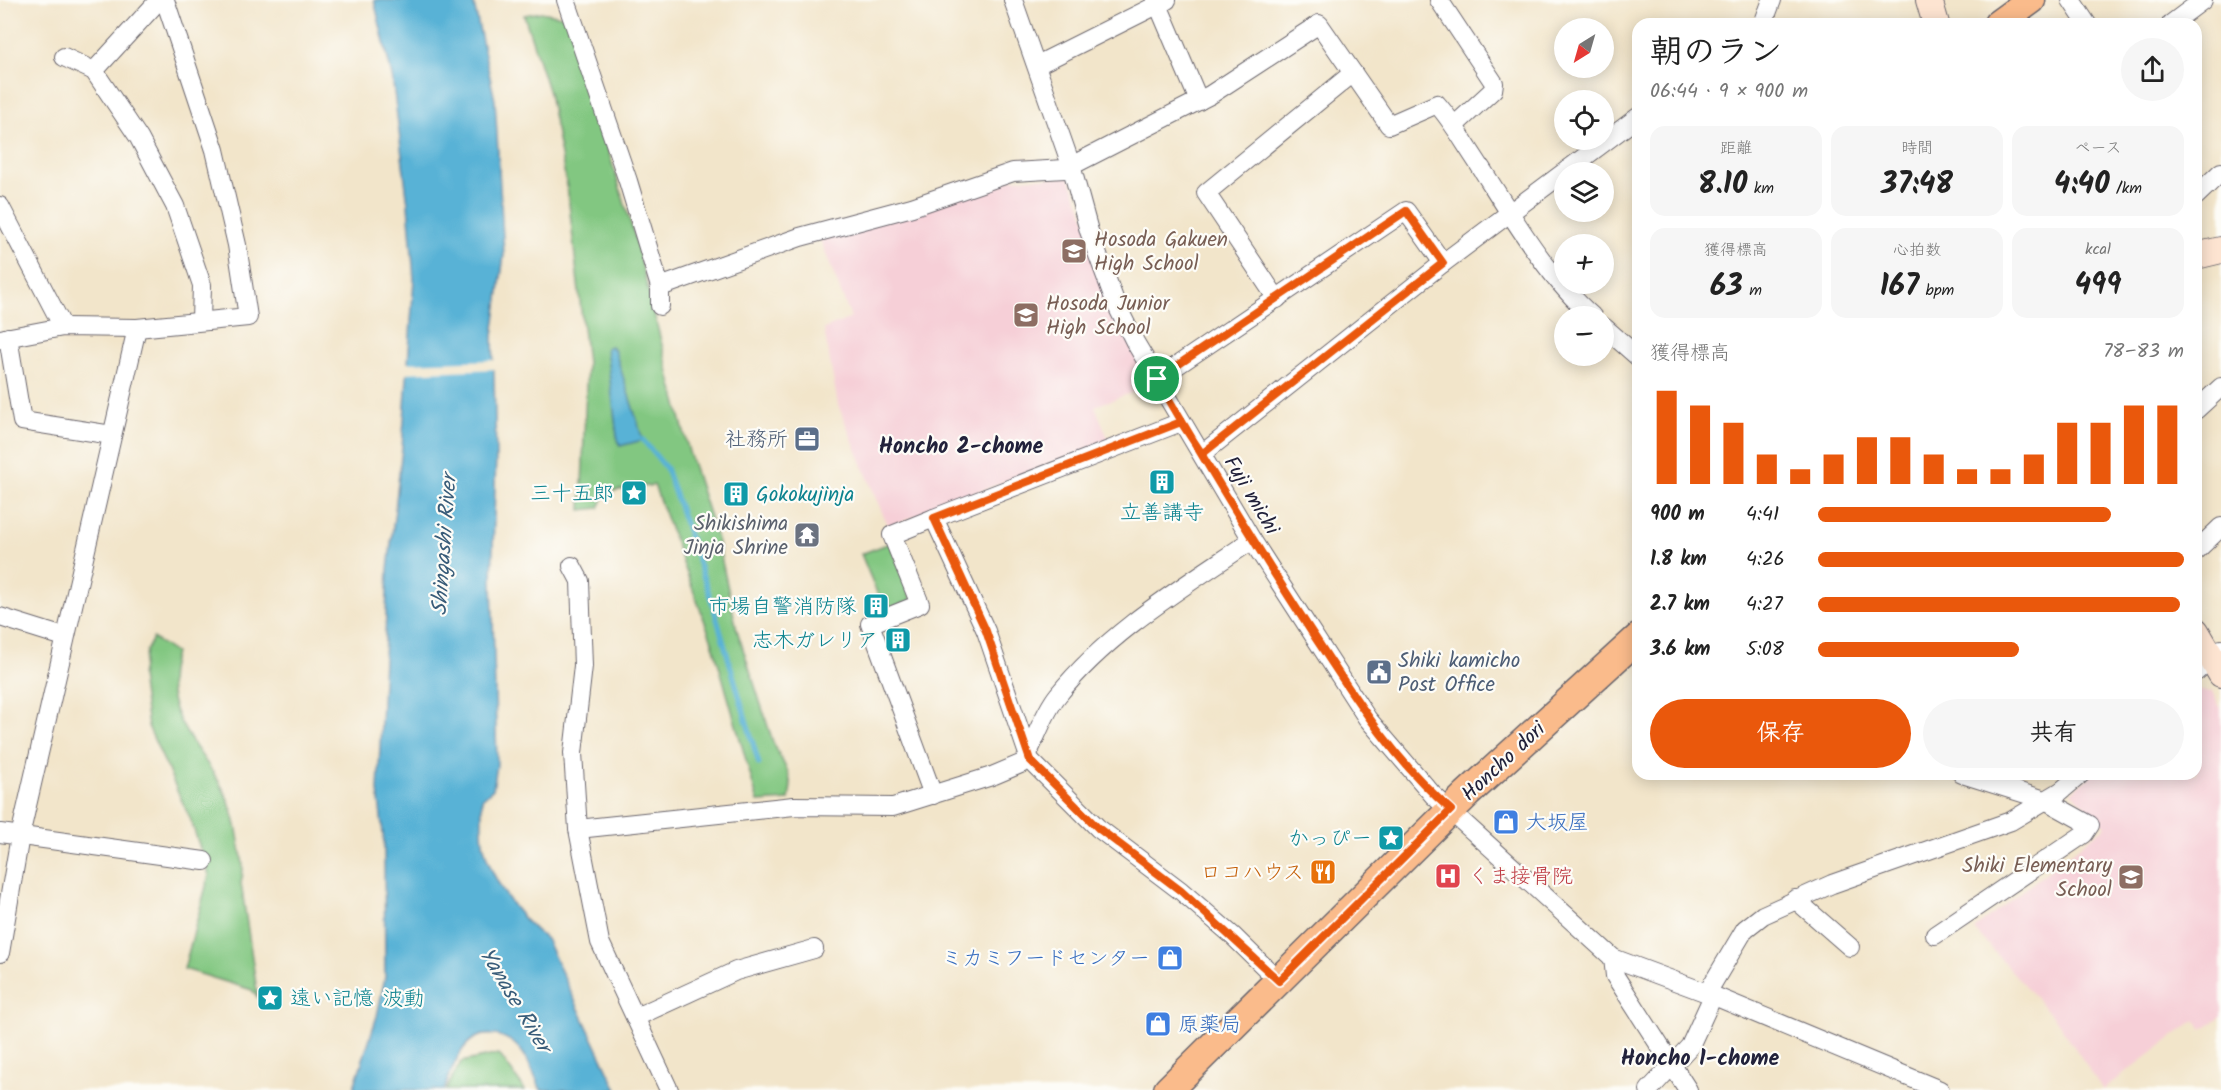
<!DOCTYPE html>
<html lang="ja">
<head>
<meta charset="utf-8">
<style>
  body { margin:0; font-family:Kalam,"Klee One",sans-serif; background:#f6f6f6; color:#222; height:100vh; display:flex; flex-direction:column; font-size:22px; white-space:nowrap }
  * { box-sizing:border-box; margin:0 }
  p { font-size:20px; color:#767676 }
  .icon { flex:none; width:33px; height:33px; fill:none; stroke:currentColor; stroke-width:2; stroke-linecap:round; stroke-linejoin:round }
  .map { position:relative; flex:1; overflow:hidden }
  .sheet { position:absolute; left:1632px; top:18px; width:570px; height:762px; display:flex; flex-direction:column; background:#fff; border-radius:18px; box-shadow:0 3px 15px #0003 }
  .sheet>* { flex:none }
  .needle { width:39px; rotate:217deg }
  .fabs { position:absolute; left:1554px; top:18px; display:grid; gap:12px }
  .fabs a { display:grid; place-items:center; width:60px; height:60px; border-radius:50%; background:#fff; box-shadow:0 3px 15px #0003; font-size:30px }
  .pin { position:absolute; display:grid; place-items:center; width:51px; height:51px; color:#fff; margin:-26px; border:3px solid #fff; border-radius:50%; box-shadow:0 2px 6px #0007 }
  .round { display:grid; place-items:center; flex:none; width:63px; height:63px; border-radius:32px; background:#f6f6f6 }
  .head { display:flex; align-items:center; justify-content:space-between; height:102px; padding:0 18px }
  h1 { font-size:33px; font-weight:700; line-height:45px }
  .metrics { display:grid; grid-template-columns:repeat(3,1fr); gap:9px; height:102px; padding:6px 18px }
  .metrics div { display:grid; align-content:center; border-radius:15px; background:#f6f6f6; text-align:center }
  .metrics b { font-size:30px; font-weight:700 }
  .metrics small { font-size:16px; font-weight:400 }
  .metrics p { font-size:16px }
  .chart { height:168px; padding:12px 18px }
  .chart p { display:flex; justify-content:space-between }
  .chart svg { width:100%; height:108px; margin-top:6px; stroke:#ea580c; stroke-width:6 }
  .primary-button { display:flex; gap:12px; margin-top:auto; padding:12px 18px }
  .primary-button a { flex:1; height:69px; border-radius:36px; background:#ea580c; color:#fff; font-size:24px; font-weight:700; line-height:69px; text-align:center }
  .primary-button a+a { background:#f6f6f6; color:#222 }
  ul { padding:0 18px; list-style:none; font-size:20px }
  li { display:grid; grid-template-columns:96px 72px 1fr; align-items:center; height:45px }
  li i { height:15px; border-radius:8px; background:#ea580c }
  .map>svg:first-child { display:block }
  .built { fill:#f6cfd7 }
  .green { fill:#82c781; stroke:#52745e; stroke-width:1.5 }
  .water { fill:#59b2d6; stroke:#3e6a88; stroke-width:1.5 }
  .pier { fill:#f2e5ca }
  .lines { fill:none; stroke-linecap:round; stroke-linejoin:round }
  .stream { stroke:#59b2d6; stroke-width:5 }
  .street-casing { stroke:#6b666d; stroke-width:20 }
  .secondary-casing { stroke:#6b666d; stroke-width:28 }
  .primary-casing { stroke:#6b666d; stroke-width:31 }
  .street { stroke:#fff; stroke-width:18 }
  .secondary { stroke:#fde4d1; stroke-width:26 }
  .primary { stroke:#fabb8b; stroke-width:28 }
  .route-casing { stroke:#fff; stroke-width:12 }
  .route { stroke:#ea580c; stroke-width:8 }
  .labels { text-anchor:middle; stroke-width:4.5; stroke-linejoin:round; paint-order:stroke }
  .education-label { font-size:21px; fill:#785e54; stroke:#fdfcf7; text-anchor:start }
  .service-label { font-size:21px; fill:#4e5e75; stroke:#fdfcf7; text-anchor:end }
  .culture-label { font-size:21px; fill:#0d838f; stroke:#fdfcf7; text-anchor:end }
  .street-label { font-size:21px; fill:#22223b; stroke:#fdfcf7 }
  .worship-label { font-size:21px; fill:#5b616d; stroke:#fdfcf7; text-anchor:end }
  .shop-label { font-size:21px; fill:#366cbe; stroke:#fdfcf7; text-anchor:start }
  .food-label { font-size:21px; fill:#c56008; stroke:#fdfcf7; text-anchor:end }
  .health-label { font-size:21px; fill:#be3a42; stroke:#fdfcf7; text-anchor:start }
  .neighbourhood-label { font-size:22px; font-weight:bold; fill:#22223b; stroke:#fdfcf7 }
  .water-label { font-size:22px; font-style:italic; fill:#385c79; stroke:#fdfcf7 }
</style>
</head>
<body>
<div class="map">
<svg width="2221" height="1090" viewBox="0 0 2221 1090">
  <rect width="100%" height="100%" fill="#fdfcf7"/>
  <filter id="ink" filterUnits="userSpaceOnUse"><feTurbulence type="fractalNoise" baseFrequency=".0167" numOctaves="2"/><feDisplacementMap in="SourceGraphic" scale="12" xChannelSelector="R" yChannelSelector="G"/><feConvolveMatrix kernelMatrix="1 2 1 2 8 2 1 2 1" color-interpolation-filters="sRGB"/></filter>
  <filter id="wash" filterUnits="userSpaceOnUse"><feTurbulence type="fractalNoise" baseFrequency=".008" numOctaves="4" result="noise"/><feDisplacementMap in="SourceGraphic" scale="24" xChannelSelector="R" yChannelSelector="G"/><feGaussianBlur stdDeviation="1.35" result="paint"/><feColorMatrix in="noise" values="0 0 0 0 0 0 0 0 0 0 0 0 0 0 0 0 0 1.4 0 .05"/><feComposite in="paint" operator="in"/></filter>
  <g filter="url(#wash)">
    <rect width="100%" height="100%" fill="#f2e5ca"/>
    <!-- built -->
    <g class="built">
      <polygon points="1069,177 1153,385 1095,406 1109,441 888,527 838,405 824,329 851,318 820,239 1011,179"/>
      <polygon points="2196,690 2212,692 2221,709 2221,1017 2203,1030 2195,1020 2103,1090 2059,1024 1974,929 2106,826 2071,792 2093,774 2196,774"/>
    </g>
    <!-- green -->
    <g class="green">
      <polygon points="541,12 567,17 634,234 689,452 717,539 737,630 773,742 788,772 791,785 789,800 758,802 712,641 654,485 606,492 599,508 581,510 587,363 567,186 549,93 524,15"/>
      <polygon points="890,543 912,600 884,610 861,554"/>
      <path d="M153 638 175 653C157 709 193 738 219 782 230 800 236 821 239 842 242 857 245 869 241 883L258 998 252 990 184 969 209 875 191 821 148 726 141 676 146 651Z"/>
      <polygon points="499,1054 525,1090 446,1090 461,1062"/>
    </g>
    <!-- water -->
    <g class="water">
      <path d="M374 0H473L495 100 504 255 493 336 496 456 492 580 497 765 493 789 482 799C482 813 481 828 483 842 489 877 518 918 546 939L617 1090H541C536 1079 531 1067 525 1056 509 1032 478 1025 461 1052 453 1063 449 1078 444 1090H353L377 1016 385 977 384 843 378 791 388 570 402 448 414 279 408 204 392 76Z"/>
      <polygon points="611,346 615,351 643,440 620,446 617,436 606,348"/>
    </g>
    <!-- pier -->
    <polygon class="pier" points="497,360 497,369 404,373 405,363"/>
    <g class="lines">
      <!-- stream -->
      <polyline class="stream" points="643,440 666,468 712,602 759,764"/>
    </g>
  </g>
  <g filter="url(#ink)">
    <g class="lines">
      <defs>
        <g id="street">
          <polyline points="566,0 628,181 660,287 660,306"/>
          <polyline points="1013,0 1071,165 1089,231 1116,304 1135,342 1252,540 1367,718 1433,795 1613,958 1707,993 1940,1090"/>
          <polyline points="1156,0 1199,101"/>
          <polyline points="1439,0 1494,83 1493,90 1455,125"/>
          <polyline points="2071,0 2087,24"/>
          <polyline points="1763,24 1772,0"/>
          <polyline points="2171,24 2203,0"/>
          <polyline points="64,57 94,71 139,138 175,206 202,285 201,321"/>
          <polyline points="1037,65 1167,0"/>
          <polyline points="94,71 159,0"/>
          <polyline points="2196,196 2221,172"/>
          <polyline points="0,206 63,327"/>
          <path d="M660 287 800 237 912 207 1013 172 1065 169 1210 95 1319 24 1389 125 1437 104C1452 121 1462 139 1474 157 1508 209 1545 275 1592 316"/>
          <polyline points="1277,299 1206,193 1353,73"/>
          <polyline points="1604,327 1638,357"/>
          <polyline points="8,337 22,421 112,435"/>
          <polyline points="0,339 63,327 137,328 248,317 237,245 215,150 165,0"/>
          <polyline points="1157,379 1406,211 1443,263"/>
          <polyline points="2196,410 2221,387"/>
          <polyline points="1181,422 934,518 986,631 1030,760 1098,828 1181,891 1232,935 1279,981"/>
          <polyline points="1202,454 1443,263 1638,117"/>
          <polyline points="2196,551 2221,527"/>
          <polyline points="572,566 580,581 583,666 573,753 578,829 600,942 669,1090"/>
          <polyline points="0,617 64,637"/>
          <polyline points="2196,672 2221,649"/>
          <path d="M1028 753C1037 735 1045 711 1058 695 1109 631 1185 586 1252 540"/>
          <polyline points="933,795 870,624 920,604 892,535 934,518"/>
          <polyline points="578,829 794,806 893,807 992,776 1030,760"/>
          <polyline points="0,833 204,861"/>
          <polyline points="1795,899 1850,947"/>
          <polyline points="1935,935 2084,834 2090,825 2045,800 1962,774"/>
          <polyline points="0,953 20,836 137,328"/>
          <polyline points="1613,958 1615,976 1688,1090"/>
          <polyline points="1707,993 1745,929 1763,915 1832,884 2011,821 2061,791 2081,774"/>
          <polyline points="636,1017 736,971 814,949"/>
          <polyline points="1649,1090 1690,1046 1713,996"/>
        </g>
        <g id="secondary">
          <polyline points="1929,0 1936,24"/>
          <polyline points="2196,256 2221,250"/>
          <polyline points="2196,631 2221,674"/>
        </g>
        <g id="primary">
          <polyline points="1998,24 2031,0"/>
          <polyline points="1168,1090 1467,794 1638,638"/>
        </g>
      </defs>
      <!-- street casing -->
      <use href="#street" class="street-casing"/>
      <!-- secondary casing -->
      <use href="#secondary" class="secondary-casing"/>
      <!-- primary casing -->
      <use href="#primary" class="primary-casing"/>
      <!-- street -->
      <use href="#street" class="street"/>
      <!-- secondary -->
      <use href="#secondary" class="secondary"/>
      <!-- primary -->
      <use href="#primary" class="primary"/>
    </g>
  </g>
  <g class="lines" filter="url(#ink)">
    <defs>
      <path id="route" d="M1157 379C1206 463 1256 546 1309 628 1351 692 1392 759 1451 810L1279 981 1181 891 1098 828 1030 760 986 631 934 518 1181 422 1202 454 1443 263 1406 211 1157 379"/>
    </defs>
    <!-- route casing -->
    <use href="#route" class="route-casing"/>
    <!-- route -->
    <use href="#route" class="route"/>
  </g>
  <!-- icons -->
  <defs>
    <symbol id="school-square" viewBox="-11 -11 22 22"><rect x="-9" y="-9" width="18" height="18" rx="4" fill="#8d6e63" stroke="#fdfcf7"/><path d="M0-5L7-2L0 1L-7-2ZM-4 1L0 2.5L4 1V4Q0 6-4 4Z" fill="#fff"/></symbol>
    <symbol id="office-square" viewBox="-11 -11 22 22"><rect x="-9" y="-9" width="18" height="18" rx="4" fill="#5c6f8a" stroke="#fdfcf7"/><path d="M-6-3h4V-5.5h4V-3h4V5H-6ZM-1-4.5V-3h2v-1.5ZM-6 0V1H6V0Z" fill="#fff"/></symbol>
    <symbol id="building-square" viewBox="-11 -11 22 22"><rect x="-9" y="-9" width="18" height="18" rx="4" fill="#0f9aa8" stroke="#fdfcf7"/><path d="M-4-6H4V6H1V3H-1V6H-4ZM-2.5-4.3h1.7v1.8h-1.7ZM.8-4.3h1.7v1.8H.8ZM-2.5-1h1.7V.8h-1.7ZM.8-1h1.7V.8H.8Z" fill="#fff"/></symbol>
    <symbol id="sight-square" viewBox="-11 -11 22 22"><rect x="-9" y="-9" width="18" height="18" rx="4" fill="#0f9aa8" stroke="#fdfcf7"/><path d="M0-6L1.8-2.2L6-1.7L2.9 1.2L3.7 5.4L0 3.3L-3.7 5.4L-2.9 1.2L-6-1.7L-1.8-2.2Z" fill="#fff"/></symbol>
    <symbol id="temple-square" viewBox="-11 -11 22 22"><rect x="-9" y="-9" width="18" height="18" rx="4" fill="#6b7280" stroke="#fdfcf7"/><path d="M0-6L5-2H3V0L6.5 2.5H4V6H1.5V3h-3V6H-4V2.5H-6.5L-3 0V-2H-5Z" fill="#fff"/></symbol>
    <symbol id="civic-square" viewBox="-11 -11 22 22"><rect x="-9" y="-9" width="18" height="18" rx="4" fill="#5c6f8a" stroke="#fdfcf7"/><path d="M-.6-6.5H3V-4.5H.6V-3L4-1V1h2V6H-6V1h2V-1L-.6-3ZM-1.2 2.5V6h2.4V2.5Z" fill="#fff"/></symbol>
    <symbol id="shop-square" viewBox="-11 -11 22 22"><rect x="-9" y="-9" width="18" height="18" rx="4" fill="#3f7fe0" stroke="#fdfcf7"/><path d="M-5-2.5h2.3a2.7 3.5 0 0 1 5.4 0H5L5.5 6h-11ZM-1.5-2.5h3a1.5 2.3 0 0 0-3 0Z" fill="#fff"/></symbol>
    <symbol id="restaurant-square" viewBox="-11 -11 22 22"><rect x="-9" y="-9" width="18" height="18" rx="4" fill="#e8710a" stroke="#fdfcf7"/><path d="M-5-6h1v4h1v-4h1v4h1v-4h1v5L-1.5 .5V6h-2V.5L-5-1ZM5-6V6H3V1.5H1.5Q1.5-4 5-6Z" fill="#fff"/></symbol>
    <symbol id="hospital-square" viewBox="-11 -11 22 22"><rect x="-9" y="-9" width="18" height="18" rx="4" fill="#e0444e" stroke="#fdfcf7"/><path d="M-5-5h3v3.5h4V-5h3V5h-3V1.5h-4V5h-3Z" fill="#fff"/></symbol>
  </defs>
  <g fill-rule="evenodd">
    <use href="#school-square" x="1059" y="236" width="30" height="30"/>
    <use href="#school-square" x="1011" y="300" width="30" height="30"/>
    <use href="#office-square" x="792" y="424" width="30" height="30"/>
    <use href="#building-square" x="1147" y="467" width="30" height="30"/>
    <use href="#sight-square" x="619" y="478" width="30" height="30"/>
    <use href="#building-square" x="721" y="479" width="30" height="30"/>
    <use href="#temple-square" x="792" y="520" width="30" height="30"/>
    <use href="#building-square" x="861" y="591" width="30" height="30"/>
    <use href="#building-square" x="883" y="625" width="30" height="30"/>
    <use href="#civic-square" x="1364" y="657" width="30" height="30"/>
    <use href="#shop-square" x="1491" y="807" width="30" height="30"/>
    <use href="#sight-square" x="1376" y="823" width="30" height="30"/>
    <use href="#restaurant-square" x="1308" y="857" width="30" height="30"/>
    <use href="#hospital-square" x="1433" y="861" width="30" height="30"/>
    <use href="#school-square" x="2116" y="862" width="30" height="30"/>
    <use href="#shop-square" x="1155" y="943" width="30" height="30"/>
    <use href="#sight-square" x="255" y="983" width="30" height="30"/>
    <use href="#shop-square" x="1143" y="1009" width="30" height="30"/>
  </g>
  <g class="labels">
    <!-- education labels -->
    <g class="education-label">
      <text x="1094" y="246">Hosoda Gakuen<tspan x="1094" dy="24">High School</tspan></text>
      <text x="1046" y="310">Hosoda Junior<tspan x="1046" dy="24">High School</tspan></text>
      <text x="2112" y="872" text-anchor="end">Shiki Elementary<tspan x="2112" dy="24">School</tspan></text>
    </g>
    <!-- service labels -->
    <g class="service-label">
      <text x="788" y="446">社務所</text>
      <text x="1398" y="667" text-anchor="start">Shiki kamicho<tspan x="1398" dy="24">Post Office</tspan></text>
    </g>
    <!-- culture labels -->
    <g class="culture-label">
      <text x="614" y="500">三十五郎</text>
      <text x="756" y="501" text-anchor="start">Gokokujinja</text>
      <text x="1162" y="519" text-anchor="middle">立善講寺</text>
      <text x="856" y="613">市場自警消防隊</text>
      <text x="878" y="647">志木ガレリア</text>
      <text x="1372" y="845">かっぴー</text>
      <text x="290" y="1005" text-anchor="start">遠い記憶 波動</text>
    </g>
    <!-- street labels -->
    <g class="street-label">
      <text transform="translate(1252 495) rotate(59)" y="7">Fuji michi</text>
      <text transform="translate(1503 761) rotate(-43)" y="7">Honcho dori</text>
    </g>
    <!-- worship labels -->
    <g class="worship-label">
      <text x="788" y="530">Shikishima<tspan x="788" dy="24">Jinja Shrine</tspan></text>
    </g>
    <!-- shop labels -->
    <g class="shop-label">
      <text x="1526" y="829">大坂屋</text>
      <text x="1150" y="965" text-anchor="end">ミカミフードセンター</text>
      <text x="1178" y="1031">原薬局</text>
    </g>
    <!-- food labels -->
    <g class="food-label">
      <text x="1304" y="879">ロコハウス</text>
    </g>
    <!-- health labels -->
    <g class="health-label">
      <text x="1468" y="883">くま接骨院</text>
    </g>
    <!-- neighbourhood labels -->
    <g class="neighbourhood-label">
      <text x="961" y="453">Honcho 2-chome</text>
      <text x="1700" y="1065">Honcho 1-chome</text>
    </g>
    <!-- water labels -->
    <g class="water-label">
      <text transform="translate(443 545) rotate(-86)" y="8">Shingashi River</text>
      <text transform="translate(516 999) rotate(59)" y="8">Yanase River</text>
    </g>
  </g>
</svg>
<div class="fabs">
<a><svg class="needle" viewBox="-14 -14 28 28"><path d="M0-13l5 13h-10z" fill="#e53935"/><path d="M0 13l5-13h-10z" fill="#767676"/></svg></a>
<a><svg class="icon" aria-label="locate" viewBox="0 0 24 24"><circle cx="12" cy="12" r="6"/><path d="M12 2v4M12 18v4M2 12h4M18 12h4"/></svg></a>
<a><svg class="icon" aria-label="layers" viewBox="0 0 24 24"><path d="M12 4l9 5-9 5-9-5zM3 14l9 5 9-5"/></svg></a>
<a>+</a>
<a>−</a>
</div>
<div class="pin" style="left:1157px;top:379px;background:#1e9e55"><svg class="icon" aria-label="arrive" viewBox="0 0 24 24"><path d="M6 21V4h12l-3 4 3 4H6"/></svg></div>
<section class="sheet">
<div class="head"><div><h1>朝のラン</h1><p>06:44 · 9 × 900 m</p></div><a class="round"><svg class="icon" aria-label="share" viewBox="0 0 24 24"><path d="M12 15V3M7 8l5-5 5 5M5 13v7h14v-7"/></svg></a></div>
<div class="metrics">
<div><p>距離</p><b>8.10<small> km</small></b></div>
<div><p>時間</p><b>37:48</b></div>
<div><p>ペース</p><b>4:40<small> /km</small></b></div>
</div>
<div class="metrics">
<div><p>獲得標高</p><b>63<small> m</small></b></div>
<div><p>心拍数</p><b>167<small> bpm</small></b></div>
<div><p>kcal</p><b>499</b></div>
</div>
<div class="chart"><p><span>獲得標高</span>78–83 m</p>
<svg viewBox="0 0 160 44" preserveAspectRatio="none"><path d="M5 44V6M15 44V12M25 44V19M35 44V32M45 44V38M55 44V32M65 44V25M75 44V25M85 44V32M95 44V38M105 44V38M115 44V32M125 44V19M135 44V19M145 44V12M155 44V12"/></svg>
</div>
<ul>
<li><b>900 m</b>4:41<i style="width:80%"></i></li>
<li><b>1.8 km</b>4:26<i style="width:100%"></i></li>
<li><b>2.7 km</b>4:27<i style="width:99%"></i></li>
<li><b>3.6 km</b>5:08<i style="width:55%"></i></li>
</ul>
<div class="primary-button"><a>保存</a><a>共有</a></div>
</section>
</div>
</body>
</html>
